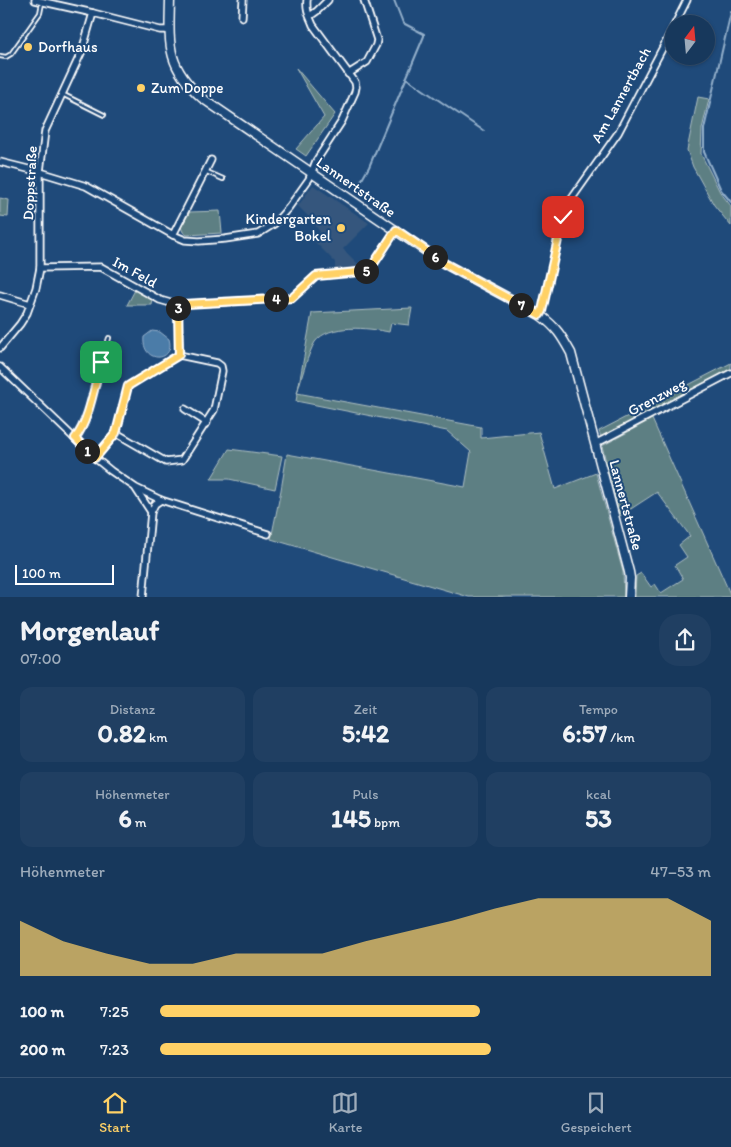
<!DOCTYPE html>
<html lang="de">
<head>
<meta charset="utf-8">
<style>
  body { margin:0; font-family:Itim,sans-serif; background:#203f62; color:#f1f3f6; height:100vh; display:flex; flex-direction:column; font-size:19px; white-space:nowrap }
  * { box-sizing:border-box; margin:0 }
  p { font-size:16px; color:#9eacbb }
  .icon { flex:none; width:28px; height:28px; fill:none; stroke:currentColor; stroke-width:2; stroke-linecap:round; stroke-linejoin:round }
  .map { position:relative; height:597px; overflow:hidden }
  .side { display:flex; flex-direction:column; background:#17385c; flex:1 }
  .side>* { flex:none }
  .needle { width:32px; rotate:16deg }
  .fabs { position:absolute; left:665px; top:15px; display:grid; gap:10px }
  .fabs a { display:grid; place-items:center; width:50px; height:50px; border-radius:50%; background:#17385c; box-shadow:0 1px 4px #0004,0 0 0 1px #365272; font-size:25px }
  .scale { position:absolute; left:15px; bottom:12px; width:99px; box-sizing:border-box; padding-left:5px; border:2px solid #fff; border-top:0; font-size:14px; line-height:18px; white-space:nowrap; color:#fff; -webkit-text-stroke:4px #1f4a7a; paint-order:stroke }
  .pin { position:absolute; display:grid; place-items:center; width:42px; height:42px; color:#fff; margin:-21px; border-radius:10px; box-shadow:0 2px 8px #0006 }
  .km { position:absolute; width:25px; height:25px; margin:-12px; border-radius:50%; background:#222; color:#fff; font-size:14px; line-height:25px; text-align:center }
  .round { display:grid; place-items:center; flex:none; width:52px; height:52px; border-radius:20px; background:#203f62 }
  .headline { display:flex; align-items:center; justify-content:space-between; height:85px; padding:0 20px }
  h1 { font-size:28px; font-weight:800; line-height:38px }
  .figures { display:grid; grid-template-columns:repeat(3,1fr); gap:8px; height:85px; padding:5px 20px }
  .figures div { display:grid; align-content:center; border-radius:12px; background:#203f62; text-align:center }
  .figures b { font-size:25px; font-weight:800 }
  .figures small { font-size:14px; font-weight:400 }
  .figures p { font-size:14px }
  .chart { height:140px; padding:10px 20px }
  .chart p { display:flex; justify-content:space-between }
  .chart svg { width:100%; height:90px; margin-top:5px; fill:#ffd166; opacity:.7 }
  ul { padding:0 20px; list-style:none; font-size:16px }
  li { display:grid; grid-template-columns:80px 60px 1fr; align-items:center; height:38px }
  li i { height:12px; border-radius:6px; background:#ffd166 }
  .dock { display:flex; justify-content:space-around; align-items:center; height:70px; border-top:1px solid #365272; background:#17385c; font-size:14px; color:#9eacbb }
  .dock a { display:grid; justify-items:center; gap:2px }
  .dock .current { color:#ffd166 }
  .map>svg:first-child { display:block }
  .built { fill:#34577d }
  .green { fill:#5d7f83; stroke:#aebfc1 }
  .water { fill:#4c7ba8; stroke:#94b0cb }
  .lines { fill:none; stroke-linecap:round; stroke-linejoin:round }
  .stream { stroke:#94b0cb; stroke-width:2 }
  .lane-casing { stroke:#fff; stroke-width:6 }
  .street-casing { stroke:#fff; stroke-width:9 }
  .secondary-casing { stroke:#fff; stroke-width:11 }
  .lane { stroke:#1f4a7a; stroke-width:2.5 }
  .street { stroke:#1f4a7a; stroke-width:5.5 }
  .secondary { stroke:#1f4a7a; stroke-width:8 }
  .route-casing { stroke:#fff; stroke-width:10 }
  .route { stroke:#ffd166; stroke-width:6 }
  .poi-dot { fill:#ffd166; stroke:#1f4a7a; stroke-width:2 }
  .labels { text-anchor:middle; stroke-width:4; stroke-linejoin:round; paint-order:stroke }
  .poi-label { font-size:15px; fill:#fff; stroke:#1f4a7a; text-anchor:start }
  .street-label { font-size:15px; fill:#fff; stroke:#1f4a7a }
</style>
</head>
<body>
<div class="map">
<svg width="731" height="597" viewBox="0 0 731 597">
  <rect width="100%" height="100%" fill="#1f4a7a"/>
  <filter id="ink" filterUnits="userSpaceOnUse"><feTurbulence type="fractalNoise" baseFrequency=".02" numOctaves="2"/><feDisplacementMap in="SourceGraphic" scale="10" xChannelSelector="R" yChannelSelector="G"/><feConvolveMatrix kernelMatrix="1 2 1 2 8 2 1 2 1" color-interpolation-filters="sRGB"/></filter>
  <g filter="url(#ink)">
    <!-- built -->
    <polygon class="built" points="313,185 369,223 343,249 361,267 358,270 335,271 335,262 313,240 320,232 310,218 298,206"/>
    <!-- green -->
    <g class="green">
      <polygon points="296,68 335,114 306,156 296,149 324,117"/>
      <polygon points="698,97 709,99 702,129 701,154 720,192 731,206 731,226 714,205 693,167 687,150"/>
      <polygon points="0,198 9,200 8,217 0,216"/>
      <polygon points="220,211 222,233 187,235 183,232 181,227 190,212"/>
      <polygon points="135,290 153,299 152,305 127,305"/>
      <path d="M412 308 409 325 391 323 389 332C369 328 329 323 315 342 308 353 301 380 297 393L481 427V438L539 432 555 489 596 473 623 572 624 597H469L271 539 281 490 287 454 465 487 471 452 447 431 296 401 312 313Z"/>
      <polygon points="731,363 731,369 601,437 599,431"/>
      <polygon points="652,419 731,596 731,597 635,597 636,576 641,573 651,587 655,584 661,593 683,579 675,565 687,557 679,545 690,536 657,492 620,516 602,446"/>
      <polygon points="229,449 282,456 275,489 229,479 211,479"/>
    </g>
    <!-- water -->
    <path class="water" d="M152 331 160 332 169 339C176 363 141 364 144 337Z"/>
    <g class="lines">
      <!-- stream -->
      <g class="stream">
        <polyline points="731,12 704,129 704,152 721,190 731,202"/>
        <polyline points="406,78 484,131"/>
        <polyline points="356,190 369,167 424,36 424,34 403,23 394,0"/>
      </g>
      <defs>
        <g id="lane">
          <polyline points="0,56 6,57 11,54 40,13 42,3"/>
          <polyline points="64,95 104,115"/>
          <polyline points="207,172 223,179"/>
          <path d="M76 437C87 424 89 405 94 388 98 372 103 355 109 338"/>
        </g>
        <g id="street">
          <polyline points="35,0 93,13 160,30 169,30"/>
          <polyline points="310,16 317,11 328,0"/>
          <polyline points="242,17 243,0"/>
          <polyline points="675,24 687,0"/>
          <polyline points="348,74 367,62 376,45 377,40 364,0"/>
          <path d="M0 162 40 172 86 186 173 235 185 240 199 241 225 239 258 234 274 224 289 207 309 179 316 161 342 121 355 92 356 87 355 82 313 25C309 15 306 11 307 0"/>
          <polyline points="173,235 211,160"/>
          <polyline points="40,268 101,267 160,300 174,304 178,307 185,304 292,298 316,276 369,271 395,231"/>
          <polyline points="0,295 30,304"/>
          <polyline points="540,315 542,311 563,217 568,204 618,133 674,26"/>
          <polyline points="0,348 20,324 27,313 36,288 40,268 40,172 45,131 82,51 93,13"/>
          <polyline points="0,367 95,458 111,471 136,488 161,500 268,534"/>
          <polyline points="185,409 207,423"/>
          <polyline points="116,433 128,386 179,355 178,307"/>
          <polyline points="595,444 731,373"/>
          <polyline points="95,458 116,433 166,462 182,460 214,410 222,371 221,366 217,363 179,355"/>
          <polyline points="136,489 151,512 143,597"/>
          <polyline points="151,512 155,504 161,500"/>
        </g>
        <path id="secondary" d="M170 0C169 44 166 66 202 98L445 264 540 315C557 328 561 335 571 353L629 572 630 578 629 597"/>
      </defs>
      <!-- lane casing -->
      <use href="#lane" class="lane-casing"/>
      <!-- street casing -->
      <use href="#street" class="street-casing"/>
      <!-- secondary casing -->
      <use href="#secondary" class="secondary-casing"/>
      <!-- lane -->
      <use href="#lane" class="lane"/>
      <!-- street -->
      <use href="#street" class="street"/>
      <!-- secondary -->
      <use href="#secondary" class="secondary"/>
    </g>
  </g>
  <g class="lines" filter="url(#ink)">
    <defs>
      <path id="route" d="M101 362C95 383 89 422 75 438L95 458 116 433 128 386 179 355 178 307 185 304 292 298 316 276 369 271 396 230 445 264 540 315 542 311 563 217"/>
    </defs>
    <!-- route casing -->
    <use href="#route" class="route-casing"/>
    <!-- route -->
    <use href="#route" class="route"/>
  </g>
  <!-- markers -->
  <g class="poi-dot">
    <circle cx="28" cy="47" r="5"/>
    <circle cx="141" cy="88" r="5"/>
    <circle cx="341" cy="228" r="5"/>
  </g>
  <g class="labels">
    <!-- poi labels -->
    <g class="poi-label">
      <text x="38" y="52">Dorfhaus</text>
      <text x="151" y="93">Zum Doppe</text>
      <text x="331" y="224" text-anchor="end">Kindergarten<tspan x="331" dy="17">Bokel</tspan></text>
    </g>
    <!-- street labels -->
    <g class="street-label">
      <text transform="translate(621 95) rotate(-61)" y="5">Am Lannertbach</text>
      <text transform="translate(30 183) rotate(-87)" y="5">Doppstraße</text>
      <text transform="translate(356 187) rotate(35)" y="5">Lannertstraße</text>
      <text transform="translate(135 272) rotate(29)" y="5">Im Feld</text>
      <text transform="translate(657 397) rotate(-28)" y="5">Grenzweg</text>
      <text transform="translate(626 505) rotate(75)" y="5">Lannertstraße</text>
    </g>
  </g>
</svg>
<div class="fabs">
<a><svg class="needle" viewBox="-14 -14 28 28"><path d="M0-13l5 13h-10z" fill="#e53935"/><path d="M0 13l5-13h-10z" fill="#9eacbb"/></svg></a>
</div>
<div class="scale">100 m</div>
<div class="pin" style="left:101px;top:362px;background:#1e9e55"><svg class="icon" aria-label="arrive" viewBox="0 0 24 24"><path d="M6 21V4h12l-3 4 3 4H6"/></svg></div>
<div class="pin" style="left:563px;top:217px;background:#d93025"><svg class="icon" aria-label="check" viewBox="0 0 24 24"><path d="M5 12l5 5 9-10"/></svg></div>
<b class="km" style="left:87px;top:451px">1</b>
<b class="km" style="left:178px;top:308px">3</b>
<b class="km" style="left:276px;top:299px">4</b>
<b class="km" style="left:366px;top:271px">5</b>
<b class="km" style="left:435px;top:257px">6</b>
<b class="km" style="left:521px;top:305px">7</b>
</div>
<section class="side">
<div class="headline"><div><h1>Morgenlauf</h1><p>07:00</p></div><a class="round"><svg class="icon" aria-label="share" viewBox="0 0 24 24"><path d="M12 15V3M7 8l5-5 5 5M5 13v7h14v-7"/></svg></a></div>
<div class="figures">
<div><p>Distanz</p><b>0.82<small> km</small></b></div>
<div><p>Zeit</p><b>5:42</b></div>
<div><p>Tempo</p><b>6:57<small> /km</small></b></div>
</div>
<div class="figures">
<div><p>Höhenmeter</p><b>6<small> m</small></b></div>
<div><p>Puls</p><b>145<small> bpm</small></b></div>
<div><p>kcal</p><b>53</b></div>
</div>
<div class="chart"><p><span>Höhenmeter</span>47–53 m</p>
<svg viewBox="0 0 160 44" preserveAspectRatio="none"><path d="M0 44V17L10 27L20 33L30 38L40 38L50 33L60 33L70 33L80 27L90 22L100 17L110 11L120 6L130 6L140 6L150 6L160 17V44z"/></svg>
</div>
<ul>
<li><b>100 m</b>7:25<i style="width:58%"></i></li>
<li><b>200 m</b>7:23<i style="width:60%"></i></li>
</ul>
</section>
<nav class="dock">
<a class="current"><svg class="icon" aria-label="home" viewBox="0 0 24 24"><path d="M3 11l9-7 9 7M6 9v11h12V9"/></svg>Start</a>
<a><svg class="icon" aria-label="map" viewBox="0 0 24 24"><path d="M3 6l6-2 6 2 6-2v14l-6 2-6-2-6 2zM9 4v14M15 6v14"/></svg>Karte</a>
<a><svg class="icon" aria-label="saved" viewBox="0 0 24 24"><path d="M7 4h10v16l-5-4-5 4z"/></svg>Gespeichert</a>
</nav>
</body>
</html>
